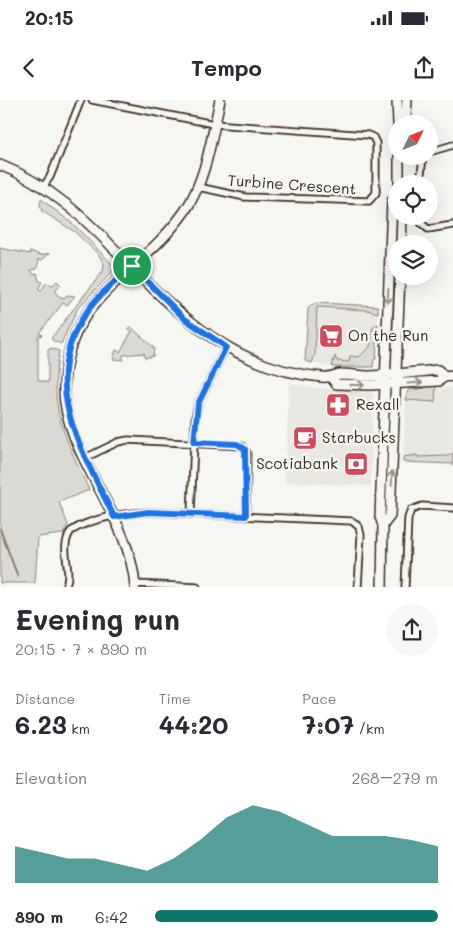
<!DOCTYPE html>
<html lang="en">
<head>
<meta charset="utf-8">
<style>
  body { margin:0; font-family:Mali,sans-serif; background:#f7f7f7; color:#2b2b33; height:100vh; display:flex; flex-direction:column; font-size:19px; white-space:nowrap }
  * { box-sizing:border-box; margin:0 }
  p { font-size:16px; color:#7c7c81 }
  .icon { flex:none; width:28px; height:28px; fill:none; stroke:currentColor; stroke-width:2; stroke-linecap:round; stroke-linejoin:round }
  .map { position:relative; height:487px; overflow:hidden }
  .sheet { display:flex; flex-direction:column; background:#fff; flex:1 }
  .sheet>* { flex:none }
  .needle { width:32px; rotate:47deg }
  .buttons { position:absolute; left:388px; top:15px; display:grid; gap:10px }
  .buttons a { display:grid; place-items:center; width:50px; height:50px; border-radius:50%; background:#fff; box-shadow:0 5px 20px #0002; font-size:25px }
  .pin { position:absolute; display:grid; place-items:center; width:42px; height:42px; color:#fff; margin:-21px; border:2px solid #fff; border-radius:50%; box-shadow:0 1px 5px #0007 }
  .round { display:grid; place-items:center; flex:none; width:52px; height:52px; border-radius:26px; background:#f7f7f7 }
  .summary { display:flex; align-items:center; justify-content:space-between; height:85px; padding:0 15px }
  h1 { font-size:28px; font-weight:700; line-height:38px }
  .metrics { display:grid; grid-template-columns:repeat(3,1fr); gap:8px; height:85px; padding:5px 15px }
  .metrics div { display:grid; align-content:center }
  .metrics b { font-size:25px; font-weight:700 }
  .metrics small { font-size:14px; font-weight:400 }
  .metrics p { font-size:14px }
  .chart { height:140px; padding:10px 15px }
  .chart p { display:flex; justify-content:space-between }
  .chart svg { width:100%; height:90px; margin-top:5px; fill:#0f766e; opacity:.7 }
  ul { padding:0 15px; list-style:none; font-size:16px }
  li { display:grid; grid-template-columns:80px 60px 1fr; align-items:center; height:38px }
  li i { height:12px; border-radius:6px; background:#0f766e }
  .status { display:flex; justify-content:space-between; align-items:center; height:35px; padding:0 25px; background:#fff; direction:ltr }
  .status svg { height:14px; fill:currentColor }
  header { display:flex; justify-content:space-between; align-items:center; height:65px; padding:0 15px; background:#fff; font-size:22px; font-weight:700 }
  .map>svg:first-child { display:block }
  .built { fill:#e8e7e2 }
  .green { fill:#dad9d3; stroke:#8a8278 }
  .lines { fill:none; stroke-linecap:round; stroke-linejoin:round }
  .stream { stroke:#857a71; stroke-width:2 }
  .street-casing { stroke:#3b2a1e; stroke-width:9 }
  .secondary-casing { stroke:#3b2a1e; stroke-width:12 }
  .street { stroke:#f6f6f2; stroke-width:5.5 }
  .secondary { stroke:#f6f6f2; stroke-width:9 }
  .oneway { stroke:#989088 }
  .route-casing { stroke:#fff; stroke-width:10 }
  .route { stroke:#1a73e8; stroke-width:6 }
  .labels { text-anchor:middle; stroke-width:5; stroke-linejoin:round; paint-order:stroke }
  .street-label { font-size:15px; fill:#3b2a1e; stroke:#f6f6f2 }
  .poi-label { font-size:15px; fill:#3b2a1e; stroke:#f6f6f2; text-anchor:start }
</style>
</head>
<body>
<div class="status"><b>20:15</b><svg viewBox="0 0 49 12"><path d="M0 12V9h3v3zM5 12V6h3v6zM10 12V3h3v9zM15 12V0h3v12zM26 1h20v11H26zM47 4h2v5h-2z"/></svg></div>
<header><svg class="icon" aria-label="back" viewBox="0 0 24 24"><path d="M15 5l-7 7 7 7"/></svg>Tempo<svg class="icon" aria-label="share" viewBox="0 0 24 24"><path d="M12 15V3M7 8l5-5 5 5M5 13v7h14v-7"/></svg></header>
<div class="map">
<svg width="453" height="487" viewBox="0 0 453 487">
  <rect width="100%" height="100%" fill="#f6f6f2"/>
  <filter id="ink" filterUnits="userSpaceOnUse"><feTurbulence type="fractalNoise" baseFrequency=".02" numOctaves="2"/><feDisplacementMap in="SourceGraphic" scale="10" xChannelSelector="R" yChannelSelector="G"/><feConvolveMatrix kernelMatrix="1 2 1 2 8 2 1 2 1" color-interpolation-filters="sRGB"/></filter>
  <g filter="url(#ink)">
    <!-- built -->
    <g class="built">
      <polygon points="317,203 378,206 376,259 374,259 373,267 332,267 305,261 308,209 311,205"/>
      <polygon points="289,283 314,288 370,292 373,295 371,386 285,382"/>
      <polygon points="453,287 453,364 403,362 406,292 408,290"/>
    </g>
    <!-- green -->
    <g class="green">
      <polygon points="41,99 74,125 116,168 78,208 61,244 52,240 52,237 103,171 104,164 99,155 75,132 42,111 40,105"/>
      <path d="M0 148 30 154V151L41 155 50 153 42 160 39 159 37 169 31 170 33 174 37 173 39 181 42 182 38 189 41 191 46 183 53 185 57 181 61 185 54 192 63 199 67 195 75 196 67 205 63 203 39 233 42 235 38 236V280L48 283V250L51 248 59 251C48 309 66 339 89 390L59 402 68 425 63 434 38 437 35 483H0Z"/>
      <polygon points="317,203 378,206 378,213 367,210 317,207 315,254 312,263 305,261 308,209 311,205"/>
      <polygon points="378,224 376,259 374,259 373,267 332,267 335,256 337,261 349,262 350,256 359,257 370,247 373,226"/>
      <polygon points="130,226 154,248 153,256 145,258 144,253 123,255 123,260 113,259 116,250 120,252 132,231 128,228"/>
      <polygon points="436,285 435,302 406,300 408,290 425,288 408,288"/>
      <polygon points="453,353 453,364 403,362 403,357 417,355 417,357 447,356"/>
    </g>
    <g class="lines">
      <!-- stream -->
      <polyline class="stream" points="0,429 18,477"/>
      <defs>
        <g id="street">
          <polyline points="92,0 214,24 368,35 373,37 376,43 376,93 369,101 245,97 198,87"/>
          <polyline points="429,52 453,45"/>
          <polyline points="420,84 423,56"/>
          <polyline points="43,87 50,77 81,0"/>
          <polyline points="419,116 421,123 428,129 453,125"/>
          <polyline points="85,358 118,342 128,340 242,346 247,353 246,416"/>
          <polyline points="191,414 195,319 198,304 226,247"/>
          <polyline points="135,484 197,487"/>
          <path d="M65 487C74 472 58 449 71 431 91 418 124 413 148 412L352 421 359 427 361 435 358 487"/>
          <polyline points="405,487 408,418 411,410 422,406 453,408"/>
        </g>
        <g id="secondary">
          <polyline points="397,0 398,24"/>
          <polyline points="402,24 406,16 407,0"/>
          <path d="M0 65C49 84 87 120 123 158 180 217 236 270 322 277 329 278 334 275 340 274 350 274 360 276 370 276 393 275 416 272 438 270L444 277"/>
          <polyline points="399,84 399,56"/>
          <polyline points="401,144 402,116"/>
          <polyline points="332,278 336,284 371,285 439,281 444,277 453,276"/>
          <polyline points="383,425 390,416 400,176"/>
          <path d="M135 487C131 416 64 355 64 289 65 195 139 177 185 111 206 80 212 36 220 0"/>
          <polyline points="382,487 383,425 380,417 392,101 396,96"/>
        </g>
      </defs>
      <!-- street casing -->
      <use href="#street" class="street-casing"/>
      <!-- secondary casing -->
      <use href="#secondary" class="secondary-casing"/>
      <!-- street -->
      <use href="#street" class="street"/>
      <!-- secondary -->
      <use href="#secondary" class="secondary"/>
    </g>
    <!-- one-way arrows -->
    <defs><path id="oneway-shaft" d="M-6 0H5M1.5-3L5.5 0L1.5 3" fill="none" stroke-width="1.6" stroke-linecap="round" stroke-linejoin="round" transform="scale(1.25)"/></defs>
    <g class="oneway">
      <use href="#oneway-shaft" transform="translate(388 196) rotate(92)"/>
      <use href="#oneway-shaft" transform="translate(415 283) rotate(-4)"/>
      <use href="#oneway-shaft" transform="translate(357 285) rotate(2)"/>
      <use href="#oneway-shaft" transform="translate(392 378) rotate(-87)"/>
    </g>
  </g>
  <g class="lines" filter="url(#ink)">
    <defs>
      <path id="route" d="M132 166 185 219 226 247 198 304 194 342 237 344 245 349 246 416 148 412 114 417C83 351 37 284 86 213 98 195 116 181 132 166Z"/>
    </defs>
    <!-- route casing -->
    <use href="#route" class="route-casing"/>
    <!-- route -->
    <use href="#route" class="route"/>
  </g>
  <!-- icons -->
  <defs>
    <symbol id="supermarket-square" viewBox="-11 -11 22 22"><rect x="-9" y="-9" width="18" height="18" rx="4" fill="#d1495b" stroke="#f6f6f2"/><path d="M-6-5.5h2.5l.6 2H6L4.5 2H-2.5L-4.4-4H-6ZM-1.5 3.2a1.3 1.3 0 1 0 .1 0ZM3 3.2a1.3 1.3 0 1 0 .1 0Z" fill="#fff"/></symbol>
    <symbol id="pharmacy-square" viewBox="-11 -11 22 22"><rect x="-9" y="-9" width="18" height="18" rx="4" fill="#d1495b" stroke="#f6f6f2"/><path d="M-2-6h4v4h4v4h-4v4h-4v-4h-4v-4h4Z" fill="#fff"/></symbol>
    <symbol id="cafe-square" viewBox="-11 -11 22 22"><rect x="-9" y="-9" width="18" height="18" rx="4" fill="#d1495b" stroke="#f6f6f2"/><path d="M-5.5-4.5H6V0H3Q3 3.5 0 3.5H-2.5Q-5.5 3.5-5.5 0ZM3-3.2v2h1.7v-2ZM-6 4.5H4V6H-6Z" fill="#fff"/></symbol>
    <symbol id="bank-square" viewBox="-11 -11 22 22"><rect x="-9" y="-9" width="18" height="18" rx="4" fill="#d1495b" stroke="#f6f6f2"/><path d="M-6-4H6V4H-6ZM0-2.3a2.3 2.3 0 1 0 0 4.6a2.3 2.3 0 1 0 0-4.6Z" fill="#fff"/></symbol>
  </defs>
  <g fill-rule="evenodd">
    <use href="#supermarket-square" x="317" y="222" width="28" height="28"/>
    <use href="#pharmacy-square" x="324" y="291" width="28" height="28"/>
    <use href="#cafe-square" x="291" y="324" width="28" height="28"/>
    <use href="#bank-square" x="342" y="350" width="28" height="28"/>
  </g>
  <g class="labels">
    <!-- street labels -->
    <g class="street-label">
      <text transform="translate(292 85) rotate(4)" y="5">Turbine Crescent</text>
    </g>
    <!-- poi labels -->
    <g class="poi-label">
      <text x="348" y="241">On the Run</text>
      <text x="356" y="310">Rexall</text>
      <text x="322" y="343">Starbucks</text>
      <text x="338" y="369" text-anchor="end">Scotiabank</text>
    </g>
  </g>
</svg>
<div class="buttons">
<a><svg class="needle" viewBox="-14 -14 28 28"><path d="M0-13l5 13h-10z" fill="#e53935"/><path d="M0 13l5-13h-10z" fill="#7c7c81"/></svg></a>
<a><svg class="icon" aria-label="locate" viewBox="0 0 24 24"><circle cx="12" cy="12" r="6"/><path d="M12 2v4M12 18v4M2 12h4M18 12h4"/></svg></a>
<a><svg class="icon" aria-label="layers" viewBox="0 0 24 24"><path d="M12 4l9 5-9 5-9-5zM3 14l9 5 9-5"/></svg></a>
</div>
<div class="pin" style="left:132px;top:166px;background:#1e9e55"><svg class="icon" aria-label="arrive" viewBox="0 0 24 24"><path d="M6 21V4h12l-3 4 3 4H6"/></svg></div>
</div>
<section class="sheet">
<div class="summary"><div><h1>Evening run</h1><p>20:15 · 7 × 890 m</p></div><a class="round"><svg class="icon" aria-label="share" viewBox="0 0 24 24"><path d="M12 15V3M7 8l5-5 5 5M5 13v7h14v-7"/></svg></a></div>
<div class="metrics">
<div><p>Distance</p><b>6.23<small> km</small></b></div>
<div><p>Time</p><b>44:20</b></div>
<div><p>Pace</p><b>7:07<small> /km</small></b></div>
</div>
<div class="chart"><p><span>Elevation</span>268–279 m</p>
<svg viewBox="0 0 160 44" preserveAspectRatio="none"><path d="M0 44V26L10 29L20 32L30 32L40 35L50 38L60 32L70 23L80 12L90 6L100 9L110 15L120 21L130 21L140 21L150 23L160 26V44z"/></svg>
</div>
<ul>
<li><b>890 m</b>6:42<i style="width:100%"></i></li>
</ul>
</section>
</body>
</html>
